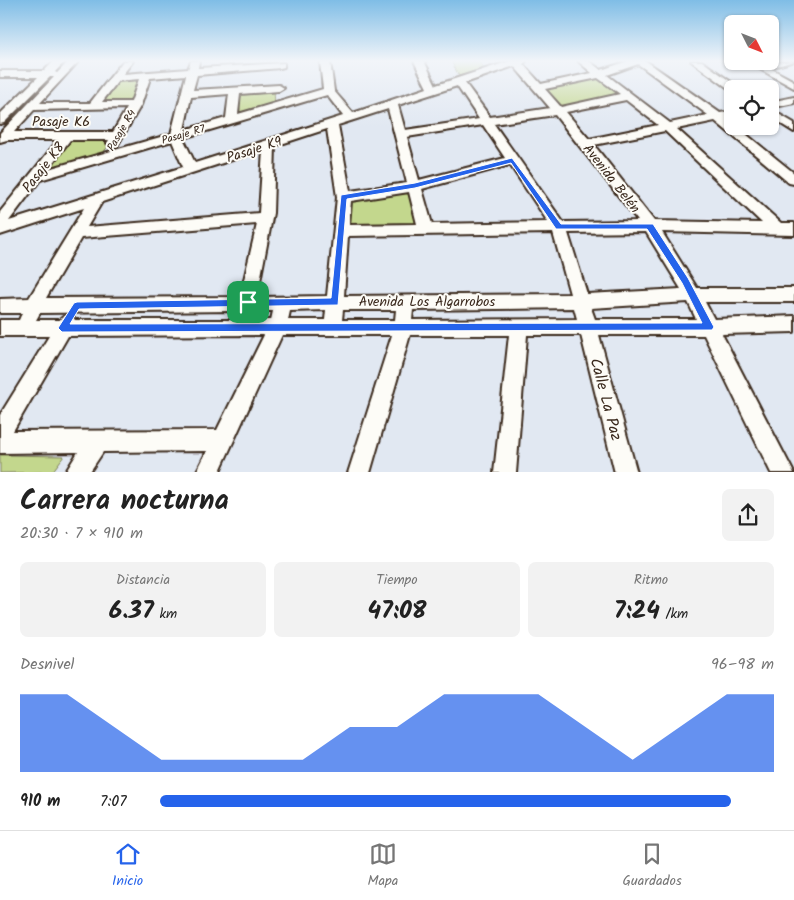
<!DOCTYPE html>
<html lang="es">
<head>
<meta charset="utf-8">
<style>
  body { margin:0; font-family:Kalam,sans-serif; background:#f2f2f2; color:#222; height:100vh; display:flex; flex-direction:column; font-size:19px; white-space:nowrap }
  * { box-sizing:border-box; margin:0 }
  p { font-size:16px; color:#767676 }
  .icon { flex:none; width:28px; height:28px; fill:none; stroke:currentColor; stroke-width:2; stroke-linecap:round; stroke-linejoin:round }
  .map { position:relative; height:472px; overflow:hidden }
  .details { display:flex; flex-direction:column; background:#fff; flex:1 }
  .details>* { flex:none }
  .needle { width:32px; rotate:132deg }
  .buttons { position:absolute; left:724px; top:15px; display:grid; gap:10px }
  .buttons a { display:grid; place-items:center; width:55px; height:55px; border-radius:8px; background:#fff; box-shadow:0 1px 4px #0004; font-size:25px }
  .pin { position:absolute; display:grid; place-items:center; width:42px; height:42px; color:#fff; margin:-21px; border-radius:10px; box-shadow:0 2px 8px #0006 }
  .round { display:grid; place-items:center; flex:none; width:52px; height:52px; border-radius:8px; background:#f2f2f2 }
  .overview { display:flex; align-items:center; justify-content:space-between; height:85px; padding:0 20px }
  h1 { font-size:28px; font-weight:700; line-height:38px }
  .metrics { display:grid; grid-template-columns:repeat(3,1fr); gap:8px; height:85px; padding:5px 20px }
  .metrics div { display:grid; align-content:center; border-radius:8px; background:#f2f2f2; text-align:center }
  .metrics b { font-size:25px; font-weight:700 }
  .metrics small { font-size:14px; font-weight:400 }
  .metrics p { font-size:14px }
  .chart { height:140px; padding:10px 20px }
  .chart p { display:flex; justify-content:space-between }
  .chart svg { width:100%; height:90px; margin-top:5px; fill:#2563eb; opacity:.7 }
  ul { padding:0 20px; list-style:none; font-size:16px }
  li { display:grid; grid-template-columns:80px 60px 1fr; align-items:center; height:38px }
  li i { height:12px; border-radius:6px; background:#2563eb }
  .dock { display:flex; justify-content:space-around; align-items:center; height:70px; border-top:1px solid #e0e0e0; background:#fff; font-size:14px; color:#767676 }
  .dock a { display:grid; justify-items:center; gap:2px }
  .dock .on { color:#2563eb }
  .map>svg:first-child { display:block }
  .green { fill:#c3d78d; stroke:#7f8056 }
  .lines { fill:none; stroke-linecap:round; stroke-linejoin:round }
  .minor-casing { stroke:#3b2a1e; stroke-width:4 }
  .minor { fill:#fdfcf7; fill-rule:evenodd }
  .route { fill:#2563eb; stroke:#fff; fill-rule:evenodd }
  .labels { text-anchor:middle; stroke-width:4; stroke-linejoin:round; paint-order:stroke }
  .far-street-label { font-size:11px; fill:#3b2a1e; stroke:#fdfcf7 }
  .street-label { font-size:14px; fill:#3b2a1e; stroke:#fdfcf7 }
  .near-street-label { font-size:16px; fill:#3b2a1e; stroke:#fdfcf7 }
</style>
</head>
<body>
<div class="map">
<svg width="794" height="473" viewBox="0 0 794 473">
  <rect width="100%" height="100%" fill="#e1e8f2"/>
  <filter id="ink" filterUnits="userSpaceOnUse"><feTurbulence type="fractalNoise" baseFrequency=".02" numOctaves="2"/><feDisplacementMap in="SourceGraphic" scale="10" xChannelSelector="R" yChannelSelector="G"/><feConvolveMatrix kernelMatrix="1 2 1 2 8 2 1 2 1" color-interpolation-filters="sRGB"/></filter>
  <g filter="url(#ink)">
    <!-- green -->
    <g class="green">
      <polygon points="451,61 478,61 485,68 459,76"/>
      <polygon points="141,77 130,103 97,104 116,80"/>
      <polygon points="599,77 620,94 561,107 544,89"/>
      <polygon points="274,90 275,105 237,116 239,93"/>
      <polygon points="69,139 113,139 101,156 47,170"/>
      <polygon points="409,190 418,225 346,228 348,199"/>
      <polygon points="0,455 64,456 52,472 0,473"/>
    </g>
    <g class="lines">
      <defs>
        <g id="minor">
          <path d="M54 61H65L55 72 57 73 69 61H79L40 103H90L123 61H133L123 74 188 69 191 61H199L198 68 284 63V67L280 68 197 75 193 90 279 85 284 88 279 91 240 94 238 114 323 89 320 61H330L334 91 353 113 427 88 414 61H424L436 85 510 61H526L523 64 541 84 592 73 578 61H589L601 70 628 61H646L720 113 732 111V117L727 118 732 123V126H736L794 173V184L789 183 715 121 677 129 781 223H794V235L662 232 697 288H794V302H705L714 319 794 316V332L722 334 794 473H771L704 335H599L637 473H615L581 335H527L516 473H494L509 335H410L370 473H348L392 335H282L219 473H196L207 451 103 452 89 473H65L78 452 0 453V415L49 336H0V320H19L22 313H0V299L29 298 84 208 0 235V212L58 140H7L0 142V133L54 77H50L4 123 0 124V114L38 77H0V71H44ZM638 64 708 115 670 123 607 75ZM514 66 550 108 490 117 465 83ZM186 75 171 134 48 169 70 140H109L107 143 109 146H117L141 105 150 78ZM598 78 620 94 561 107 545 89ZM139 79 131 102H102L118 81ZM457 86 479 119 405 130 398 105ZM229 94 226 118 184 130 191 97ZM327 95 343 116 195 163 183 138ZM626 100 658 125 589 139 566 112ZM127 108 113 132H14L34 110ZM388 109 407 183 350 191 338 125ZM555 115 638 221 563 222 494 124ZM483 125 505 158 419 180 407 137ZM327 129 337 197 327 296 257 297 273 213 275 146ZM665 131 762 223 654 221 594 145ZM172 141 183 167 9 221 40 180ZM263 150 259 213 87 227 102 202ZM510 165 548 222 432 224 422 189ZM409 192 417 224 349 225 351 201ZM257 224 240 297 46 298 81 238ZM646 232 681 289 587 294 568 233ZM553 233 570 294 344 296 348 236ZM688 302 696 319H595L591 308ZM574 308 577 319 412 320 413 310ZM326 310 325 320H288L290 311ZM343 310H396L395 320H342ZM236 311 233 320H75L73 317 67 314 59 320H36L40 313ZM253 311H273L271 320H251ZM264 335 217 430 13 431 68 336Z"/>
          <polygon points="691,61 702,61 741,89 732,89 732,91"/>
          <polygon points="745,61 762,64 794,61 770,68 794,81 794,88"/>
          <polygon points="794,97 794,103 770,108 770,102"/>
          <polygon points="770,109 794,123 794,132 770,117"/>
        </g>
      </defs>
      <!-- minor casing -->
      <use href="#minor" class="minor-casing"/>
      <!-- minor -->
      <use href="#minor" class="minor"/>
    </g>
  </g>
  <!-- sky -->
  <linearGradient id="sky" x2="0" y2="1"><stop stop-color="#7fbde6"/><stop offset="0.48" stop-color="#f2f5f9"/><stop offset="1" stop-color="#f2f5f9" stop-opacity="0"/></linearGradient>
  <rect width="794" height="127" fill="url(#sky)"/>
  <!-- route -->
  <path class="route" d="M512 158 561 224H653L688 278 714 327 712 330 62 332 58 328 74 303 77 302 331 298 341 195 415 183ZM511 163 556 229H647L682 283 702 323 70 324 79 309 338 305 347 199 415 188Z"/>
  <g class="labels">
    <!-- far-street labels -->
    <g class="far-street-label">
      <text transform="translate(121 130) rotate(-60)" y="4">Pasaje R4</text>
      <text transform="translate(183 134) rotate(-16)" y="4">Pasaje R7</text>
    </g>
    <!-- street labels -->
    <g class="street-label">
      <text x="61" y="126">Pasaje K6</text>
      <text transform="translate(254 149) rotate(-18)" y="5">Pasaje K9</text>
      <text transform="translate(43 167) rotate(-52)" y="5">Pasaje K8</text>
      <text transform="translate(612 178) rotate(52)" y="5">Avenida Belén</text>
      <text x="427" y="306">Avenida Los Algarrobos</text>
    </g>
    <!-- near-street labels -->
    <g class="near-street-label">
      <text transform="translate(607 399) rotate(75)" y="6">Calle La Paz</text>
    </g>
  </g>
</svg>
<div class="buttons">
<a><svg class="needle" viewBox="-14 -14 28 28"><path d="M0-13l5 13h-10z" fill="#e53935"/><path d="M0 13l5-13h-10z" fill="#767676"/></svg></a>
<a><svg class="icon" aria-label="locate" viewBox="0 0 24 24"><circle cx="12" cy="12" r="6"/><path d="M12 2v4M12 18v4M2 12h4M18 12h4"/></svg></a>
</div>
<div class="pin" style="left:248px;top:302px;background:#1e9e55"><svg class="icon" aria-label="arrive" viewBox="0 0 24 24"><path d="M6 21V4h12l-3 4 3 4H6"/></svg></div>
</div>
<section class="details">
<div class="overview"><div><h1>Carrera nocturna</h1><p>20:30 · 7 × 910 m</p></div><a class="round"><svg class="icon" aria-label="share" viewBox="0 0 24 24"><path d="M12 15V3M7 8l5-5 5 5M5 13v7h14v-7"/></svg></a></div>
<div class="metrics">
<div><p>Distancia</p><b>6.37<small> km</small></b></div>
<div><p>Tiempo</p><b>47:08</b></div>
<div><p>Ritmo</p><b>7:24<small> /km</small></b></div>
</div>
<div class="chart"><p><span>Desnivel</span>96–98 m</p>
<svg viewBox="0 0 160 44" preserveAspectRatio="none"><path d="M0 44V6L10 6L20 22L30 38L40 38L50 38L60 38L70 22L80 22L90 6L100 6L110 6L120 22L130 38L140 22L150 6L160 6V44z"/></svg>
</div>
<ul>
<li><b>910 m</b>7:07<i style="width:93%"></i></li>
</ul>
</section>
<nav class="dock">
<a class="on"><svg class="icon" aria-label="home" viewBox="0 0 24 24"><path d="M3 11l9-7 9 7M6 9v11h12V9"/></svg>Inicio</a>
<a><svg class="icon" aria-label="map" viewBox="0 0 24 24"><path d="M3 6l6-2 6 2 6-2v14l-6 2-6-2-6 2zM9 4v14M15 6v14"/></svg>Mapa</a>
<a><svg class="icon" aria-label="saved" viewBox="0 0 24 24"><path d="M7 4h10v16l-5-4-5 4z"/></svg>Guardados</a>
</nav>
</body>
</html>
